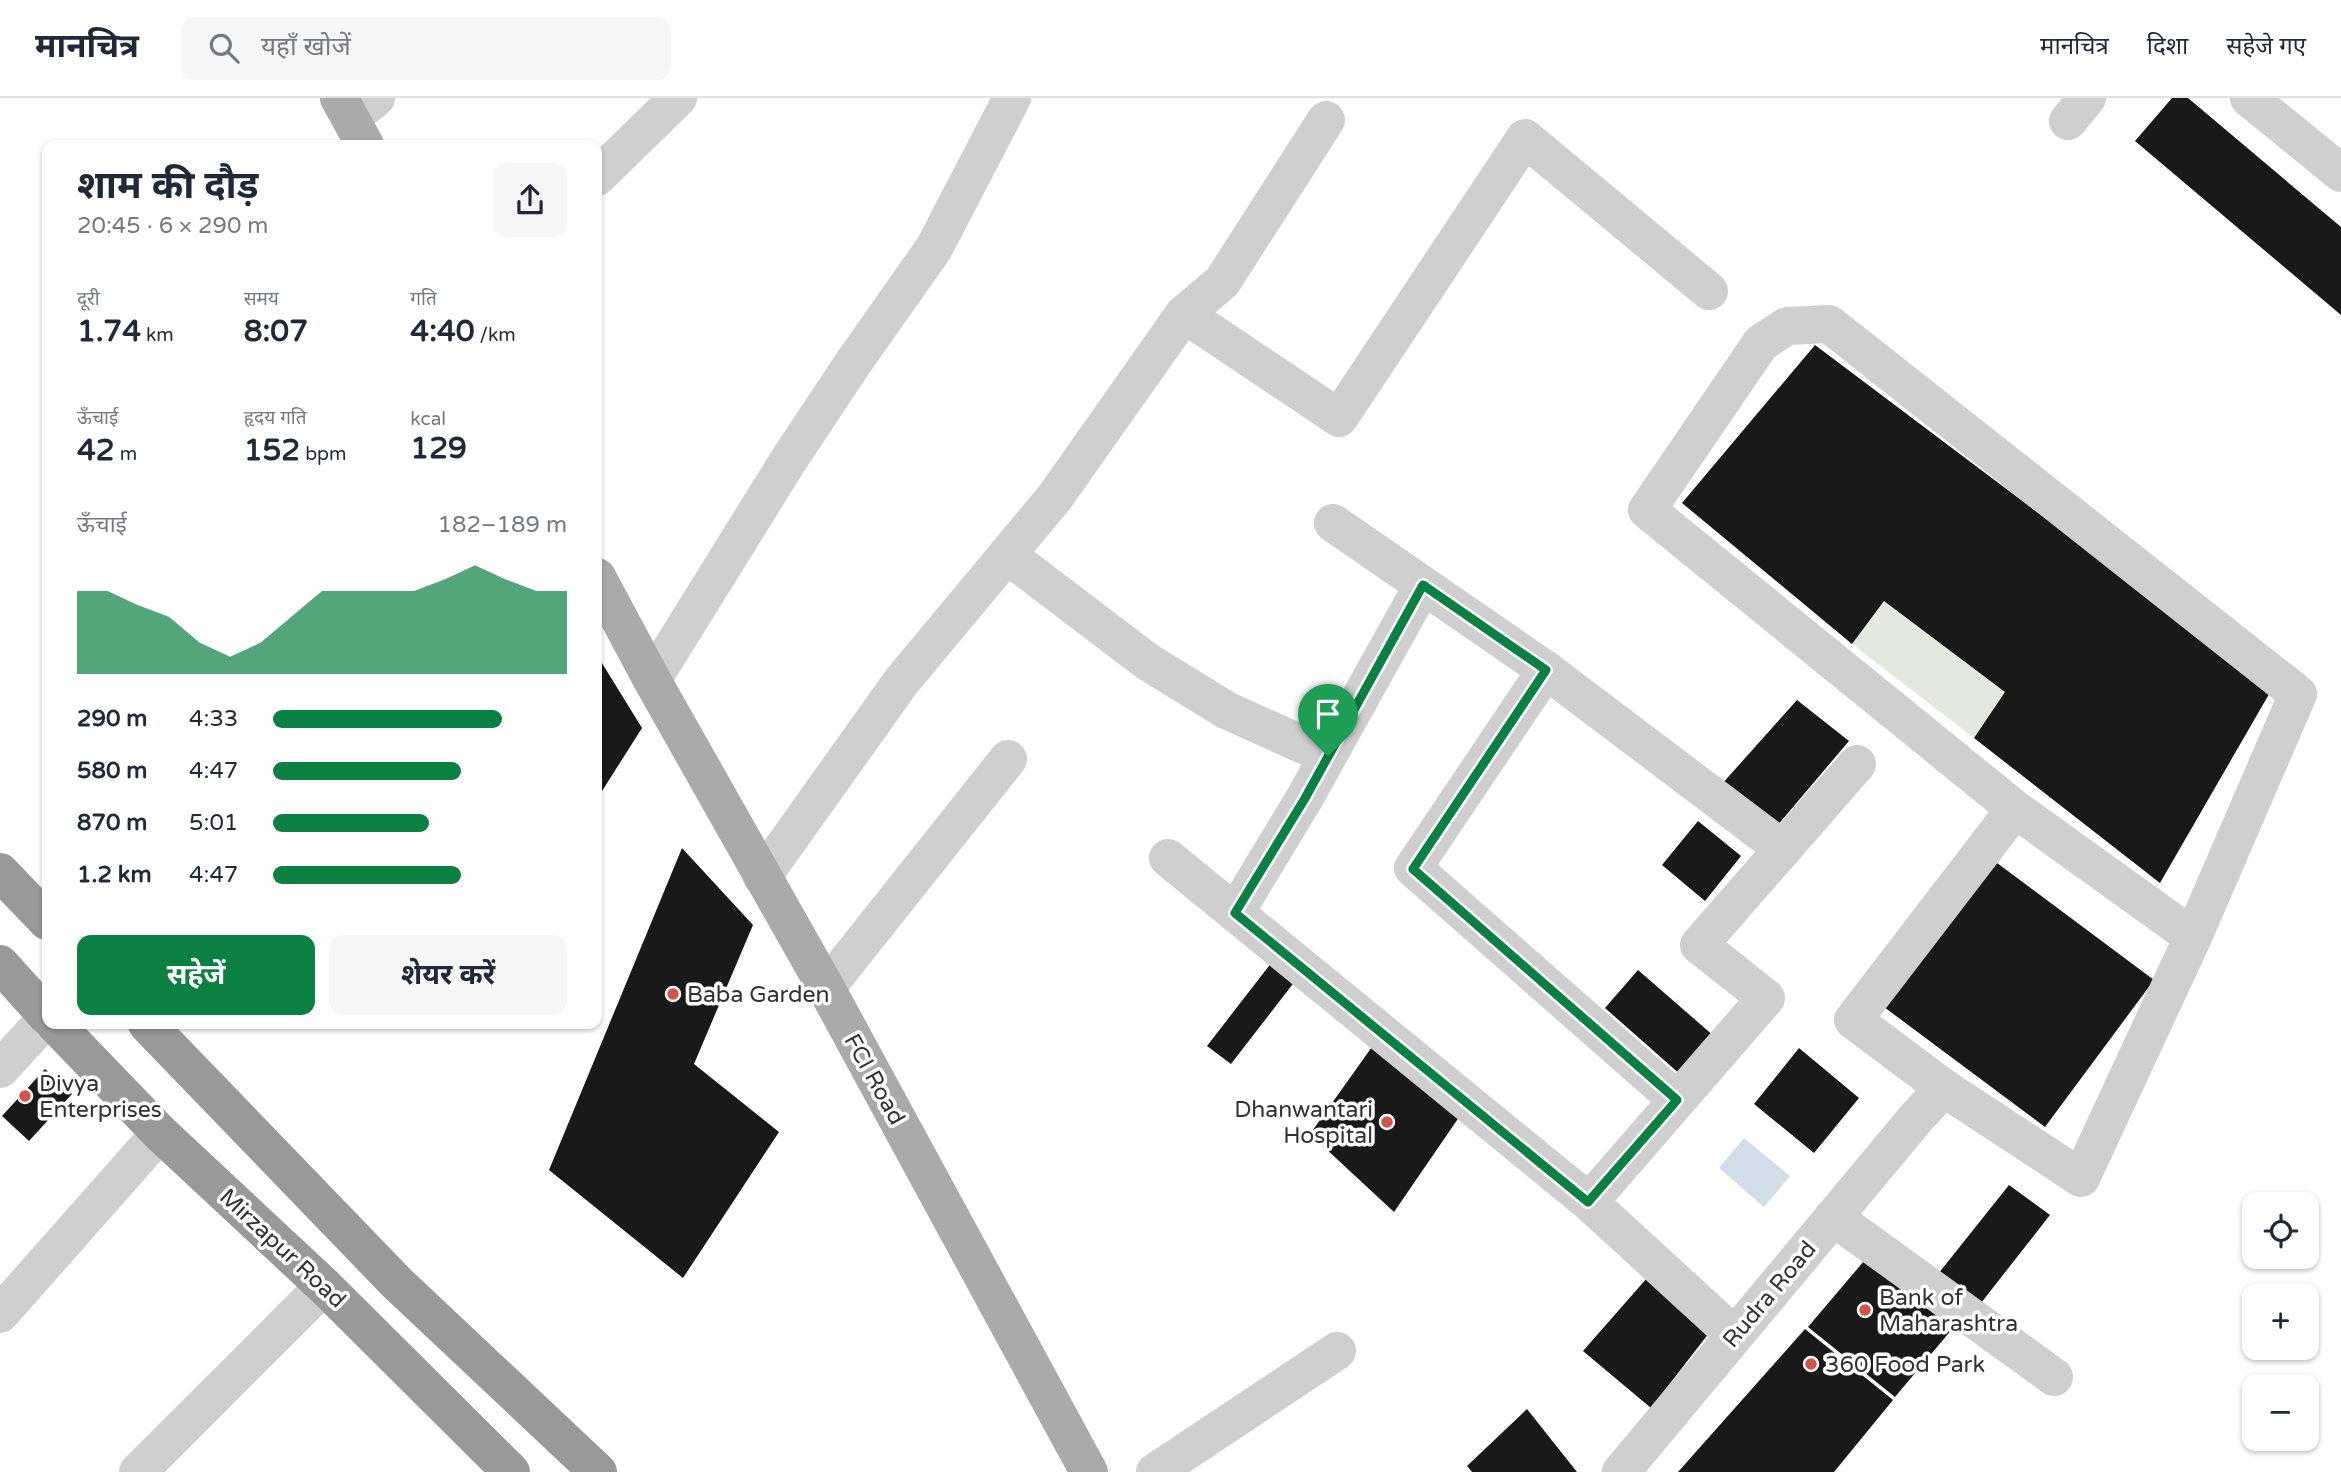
<!DOCTYPE html>
<html lang="hi">
<head>
<meta charset="utf-8">
<style>
  body { margin:0; font-family:"Varela Round","Noto Sans Devanagari",sans-serif; background:#f6f6f7; color:#1f2937; height:100vh; display:flex; flex-direction:column; font-size:26px; white-space:nowrap }
  * { box-sizing:border-box; margin:0 }
  p { font-size:23px; color:#747a83 }
  .icon { flex:none; width:38px; height:38px; fill:none; stroke:currentColor; stroke-width:2; stroke-linecap:round; stroke-linejoin:round }
  .map { position:relative; flex:1; overflow:hidden }
  .drawer { position:absolute; left:42px; top:42px; width:560px; height:889px; display:flex; flex-direction:column; background:#fff; border-radius:14px; box-shadow:0 2px 5px #0004 }
  .drawer>* { flex:none }
  .fabs { position:absolute; left:2242px; top:1094px; display:grid; gap:14px }
  .fabs a { display:grid; place-items:center; width:77px; height:77px; border-radius:14px; background:#fff; box-shadow:0 2px 5px #0004; font-size:35px }
  .pin { position:absolute; display:grid; place-items:center; width:60px; height:60px; color:#fff; margin:-72px -30px; border-radius:50% 50% 50% 0; rotate:-45deg; box-shadow:0 0 7px #0007 }
  .pin .icon { rotate:45deg }
  .round { display:grid; place-items:center; flex:none; width:74px; height:74px; border-radius:14px; background:#f6f6f7 }
  .overview { display:flex; align-items:center; justify-content:space-between; height:119px; padding:0 35px }
  h1 { font-size:38px; font-weight:700; line-height:52px }
  .stats { display:grid; grid-template-columns:repeat(3,1fr); gap:10px; height:119px; padding:7px 35px }
  .stats div { display:grid; align-content:center }
  .stats b { font-size:30px; font-weight:700 }
  .stats small { font-size:19px; font-weight:400 }
  .stats p { font-size:19px }
  .chart { height:196px; padding:14px 35px }
  .chart p { display:flex; justify-content:space-between }
  .chart svg { width:100%; height:126px; margin-top:7px; fill:#0b8043; opacity:.7 }
  .button { display:flex; gap:14px; margin-top:auto; padding:14px 35px }
  .button a { flex:1; height:80px; border-radius:14px; background:#0b8043; color:#fff; font-size:28px; font-weight:700; line-height:80px; text-align:center }
  .button a+a { background:#f6f6f7; color:#1f2937 }
  ul { padding:0 35px; list-style:none; font-size:23px }
  li { display:grid; grid-template-columns:112px 84px 1fr; align-items:center; height:52px }
  li i { height:18px; border-radius:9px; background:#0b8043 }
  header { display:flex; align-items:center; gap:42px; box-sizing:border-box; height:98px; padding:0 35px; background:#fff; border-bottom:2px solid #e0e1e3 }
  header strong { font-size:33px }
  nav { display:flex; gap:38px; margin-inline-start:auto; font-size:24px }
  .search { width:490px; height:63px; background:#f6f6f7; display:flex; align-items:center; gap:18px; box-sizing:border-box; padding:0 24px; border-radius:14px; color:#747a83; font-size:26px }
  .map>svg:first-child { display:block }
  .green { fill:#e3e9df }
  .water { fill:#d1dde9 }
  .building { fill:#191919 }
  .lines { fill:none; stroke-linecap:round; stroke-linejoin:round }
  .minor { stroke:#cfcfcf; stroke-width:38 }
  .major { stroke:#aaa; stroke-width:38 }
  .highway { stroke:#999; stroke-width:38 }
  .route-casing { stroke:#fff; stroke-width:14 }
  .route { stroke:#0b8043; stroke-width:9 }
  .poi-dot { fill:#d1534b; stroke:#fff; stroke-width:2.5 }
  .labels { text-anchor:middle; stroke-width:7; stroke-linejoin:round; paint-order:stroke }
  .poi-label { font-size:23px; fill:#323232; stroke:#fff; text-anchor:start }
  .street-label { font-size:23px; fill:#323232; stroke:#fff }
</style>
</head>
<body>
<header>
<strong>मानचित्र</strong>
<div class="search"><svg class="icon" aria-label="search" viewBox="0 0 24 24"><circle cx="10" cy="10" r="6"/><path d="M15 15l6 6"/></svg>यहाँ खोजें</div>
<nav><a>मानचित्र</a><a>दिशा</a><a>सहेजे गए</a></nav>
</header>
<div class="map">
<svg width="2341" height="1374" viewBox="0 0 2341 1374">
  <rect width="100%" height="100%" fill="#fff"/>
  <!-- green -->
  <polygon class="green" points="1884,503 2005,594 1974,640 1852,546"/>
  <!-- water -->
  <polygon class="water" points="1744,1040 1790,1078 1764,1109 1719,1070"/>
  <!-- building -->
  <g class="building">
    <polygon points="2172,0 2188,0 2341,129 2341,217 2135,43"/>
    <polygon points="1815,247 2272,591 2160,785 1974,640 2005,594 1884,503 1852,546 1682,405"/>
    <polygon points="597,557 642,630 597,701"/>
    <polygon points="1797,602 1849,643 1776,729 1721,687"/>
    <polygon points="1698,723 1741,758 1705,803 1662,767"/>
    <polygon points="682,750 753,827 694,966 779,1034 683,1180 549,1072"/>
    <polygon points="1993,762 2154,882 2045,1029 1884,909"/>
    <polygon points="1275,860 1299,878 1231,966 1207,948"/>
    <polygon points="1638,872 1723,946 1690,985 1605,910"/>
    <polygon points="1379,939 1464,1012 1394,1114 1310,1036"/>
    <polygon points="1799,950 1859,1000 1814,1055 1754,1006"/>
    <polygon points="45,971 72,996 29,1043 2,1018"/>
    <polygon points="2009,1087 2050,1117 1981,1205 1938,1176"/>
    <polygon points="1864,1163 1953,1230 1895,1299 1808,1229"/>
    <polygon points="1647,1180 1709,1235 1651,1310 1583,1253"/>
    <polygon points="1805,1231 1893,1302 1834,1374 1678,1374"/>
    <polygon points="1527,1311 1577,1374 1472,1374 1467,1368"/>
  </g>
  <g class="lines">
    <!-- minor -->
    <g class="minor">
      <polyline points="2249,0 2341,75"/>
      <polyline points="351,20 376,0"/>
      <polyline points="2068,23 2087,0"/>
      <polyline points="597,79 678,0"/>
      <polyline points="1184,216 1339,320 1525,40 1709,193"/>
      <polyline points="1333,425 1546,572 1783,751"/>
      <polyline points="1007,457 1148,564 1226,612 1328,658"/>
      <polyline points="1546,572 1413,770 1677,1002"/>
      <polyline points="652,582 788,363 851,268 934,150 1012,0"/>
      <polyline points="2015,711 1647,412 1761,245 1787,228 1829,226 2298,596 2193,839 2081,1080 1944,990 1853,922 2015,711 2193,839"/>
      <polyline points="1168,760 1589,1104 1734,1237"/>
      <polyline points="762,779 901,584 1055,399 1184,216 1222,184 1326,22"/>
      <polyline points="1235,815 1304,701 1423,487"/>
      <polyline points="826,890 1008,661"/>
      <polyline points="0,971 47,920"/>
      <polyline points="1589,1104 1766,900 1699,847 1857,666"/>
      <polyline points="1833,1119 2054,1279"/>
      <polyline points="0,1216 160,1035"/>
      <polyline points="138,1374 324,1188"/>
      <polyline points="1155,1374 1337,1253"/>
      <polyline points="1621,1374 1917,1019 1944,990"/>
    </g>
    <!-- major -->
    <g class="major">
      <polyline points="339,0 365,47"/>
      <polyline points="597,479 652,582 826,890 1089,1374"/>
    </g>
    <!-- highway -->
    <g class="highway">
      <polyline points="0,774 47,823"/>
      <polyline points="0,866 47,918"/>
      <polyline points="55,926 160,1035 324,1188 511,1374"/>
      <polyline points="147,926 397,1185 598,1374"/>
    </g>
  </g>
  <g class="lines">
    <defs>
      <polygon id="route" points="1423,487 1546,572 1413,771 1677,1002 1588,1104 1235,815 1304,702"/>
    </defs>
    <!-- route casing -->
    <use href="#route" class="route-casing"/>
    <!-- route -->
    <use href="#route" class="route"/>
  </g>
  <!-- markers -->
  <g class="poi-dot">
    <circle cx="673" cy="896" r="7"/>
    <circle cx="25" cy="998" r="7"/>
    <circle cx="1387" cy="1024" r="7"/>
    <circle cx="1865" cy="1212" r="7"/>
    <circle cx="1811" cy="1266" r="7"/>
  </g>
  <g class="labels">
    <!-- poi labels -->
    <g class="poi-label">
      <text x="687" y="904">Baba Garden</text>
      <text x="39" y="993">Divya<tspan x="39" dy="26">Enterprises</tspan></text>
      <text x="1373" y="1019" text-anchor="end">Dhanwantari<tspan x="1373" dy="26">Hospital</tspan></text>
      <text x="1879" y="1207">Bank of<tspan x="1879" dy="26">Maharashtra</tspan></text>
      <text x="1825" y="1274">360 Food Park</text>
    </g>
    <!-- street labels -->
    <g class="street-label">
      <text transform="translate(875 981) rotate(61)" y="8">FCI Road</text>
      <text transform="translate(283 1150) rotate(43)" y="8">Mirzapur Road</text>
      <text transform="translate(1769 1196) rotate(-50)" y="8">Rudra Road</text>
    </g>
  </g>
</svg>
<div class="fabs">
<a><svg class="icon" aria-label="locate" viewBox="0 0 24 24"><circle cx="12" cy="12" r="6"/><path d="M12 2v4M12 18v4M2 12h4M18 12h4"/></svg></a>
<a>+</a>
<a>−</a>
</div>
<div class="pin" style="left:1328px;top:658px;background:#1e9e55"><svg class="icon" aria-label="arrive" viewBox="0 0 24 24"><path d="M6 21V4h12l-3 4 3 4H6"/></svg></div>
<section class="drawer">
<div class="overview"><div><h1>शाम की दौड़</h1><p>20:45 · 6 × 290 m</p></div><a class="round"><svg class="icon" aria-label="share" viewBox="0 0 24 24"><path d="M12 15V3M7 8l5-5 5 5M5 13v7h14v-7"/></svg></a></div>
<div class="stats">
<div><p>दूरी</p><b>1.74<small> km</small></b></div>
<div><p>समय</p><b>8:07</b></div>
<div><p>गति</p><b>4:40<small> /km</small></b></div>
</div>
<div class="stats">
<div><p>ऊँचाई</p><b>42<small> m</small></b></div>
<div><p>हृदय गति</p><b>152<small> bpm</small></b></div>
<div><p>kcal</p><b>129</b></div>
</div>
<div class="chart"><p><span>ऊँचाई</span>182–189 m</p>
<svg viewBox="0 0 160 44" preserveAspectRatio="none"><path d="M0 44V15L10 15L20 20L30 24L40 33L50 38L60 33L70 24L80 15L90 15L100 15L110 15L120 11L130 6L140 11L150 15L160 15V44z"/></svg>
</div>
<ul>
<li><b>290 m</b>4:33<i style="width:78%"></i></li>
<li><b>580 m</b>4:47<i style="width:64%"></i></li>
<li><b>870 m</b>5:01<i style="width:53%"></i></li>
<li><b>1.2 km</b>4:47<i style="width:64%"></i></li>
</ul>
<div class="button"><a>सहेजें</a><a>शेयर करें</a></div>
</section>
</div>
</body>
</html>
